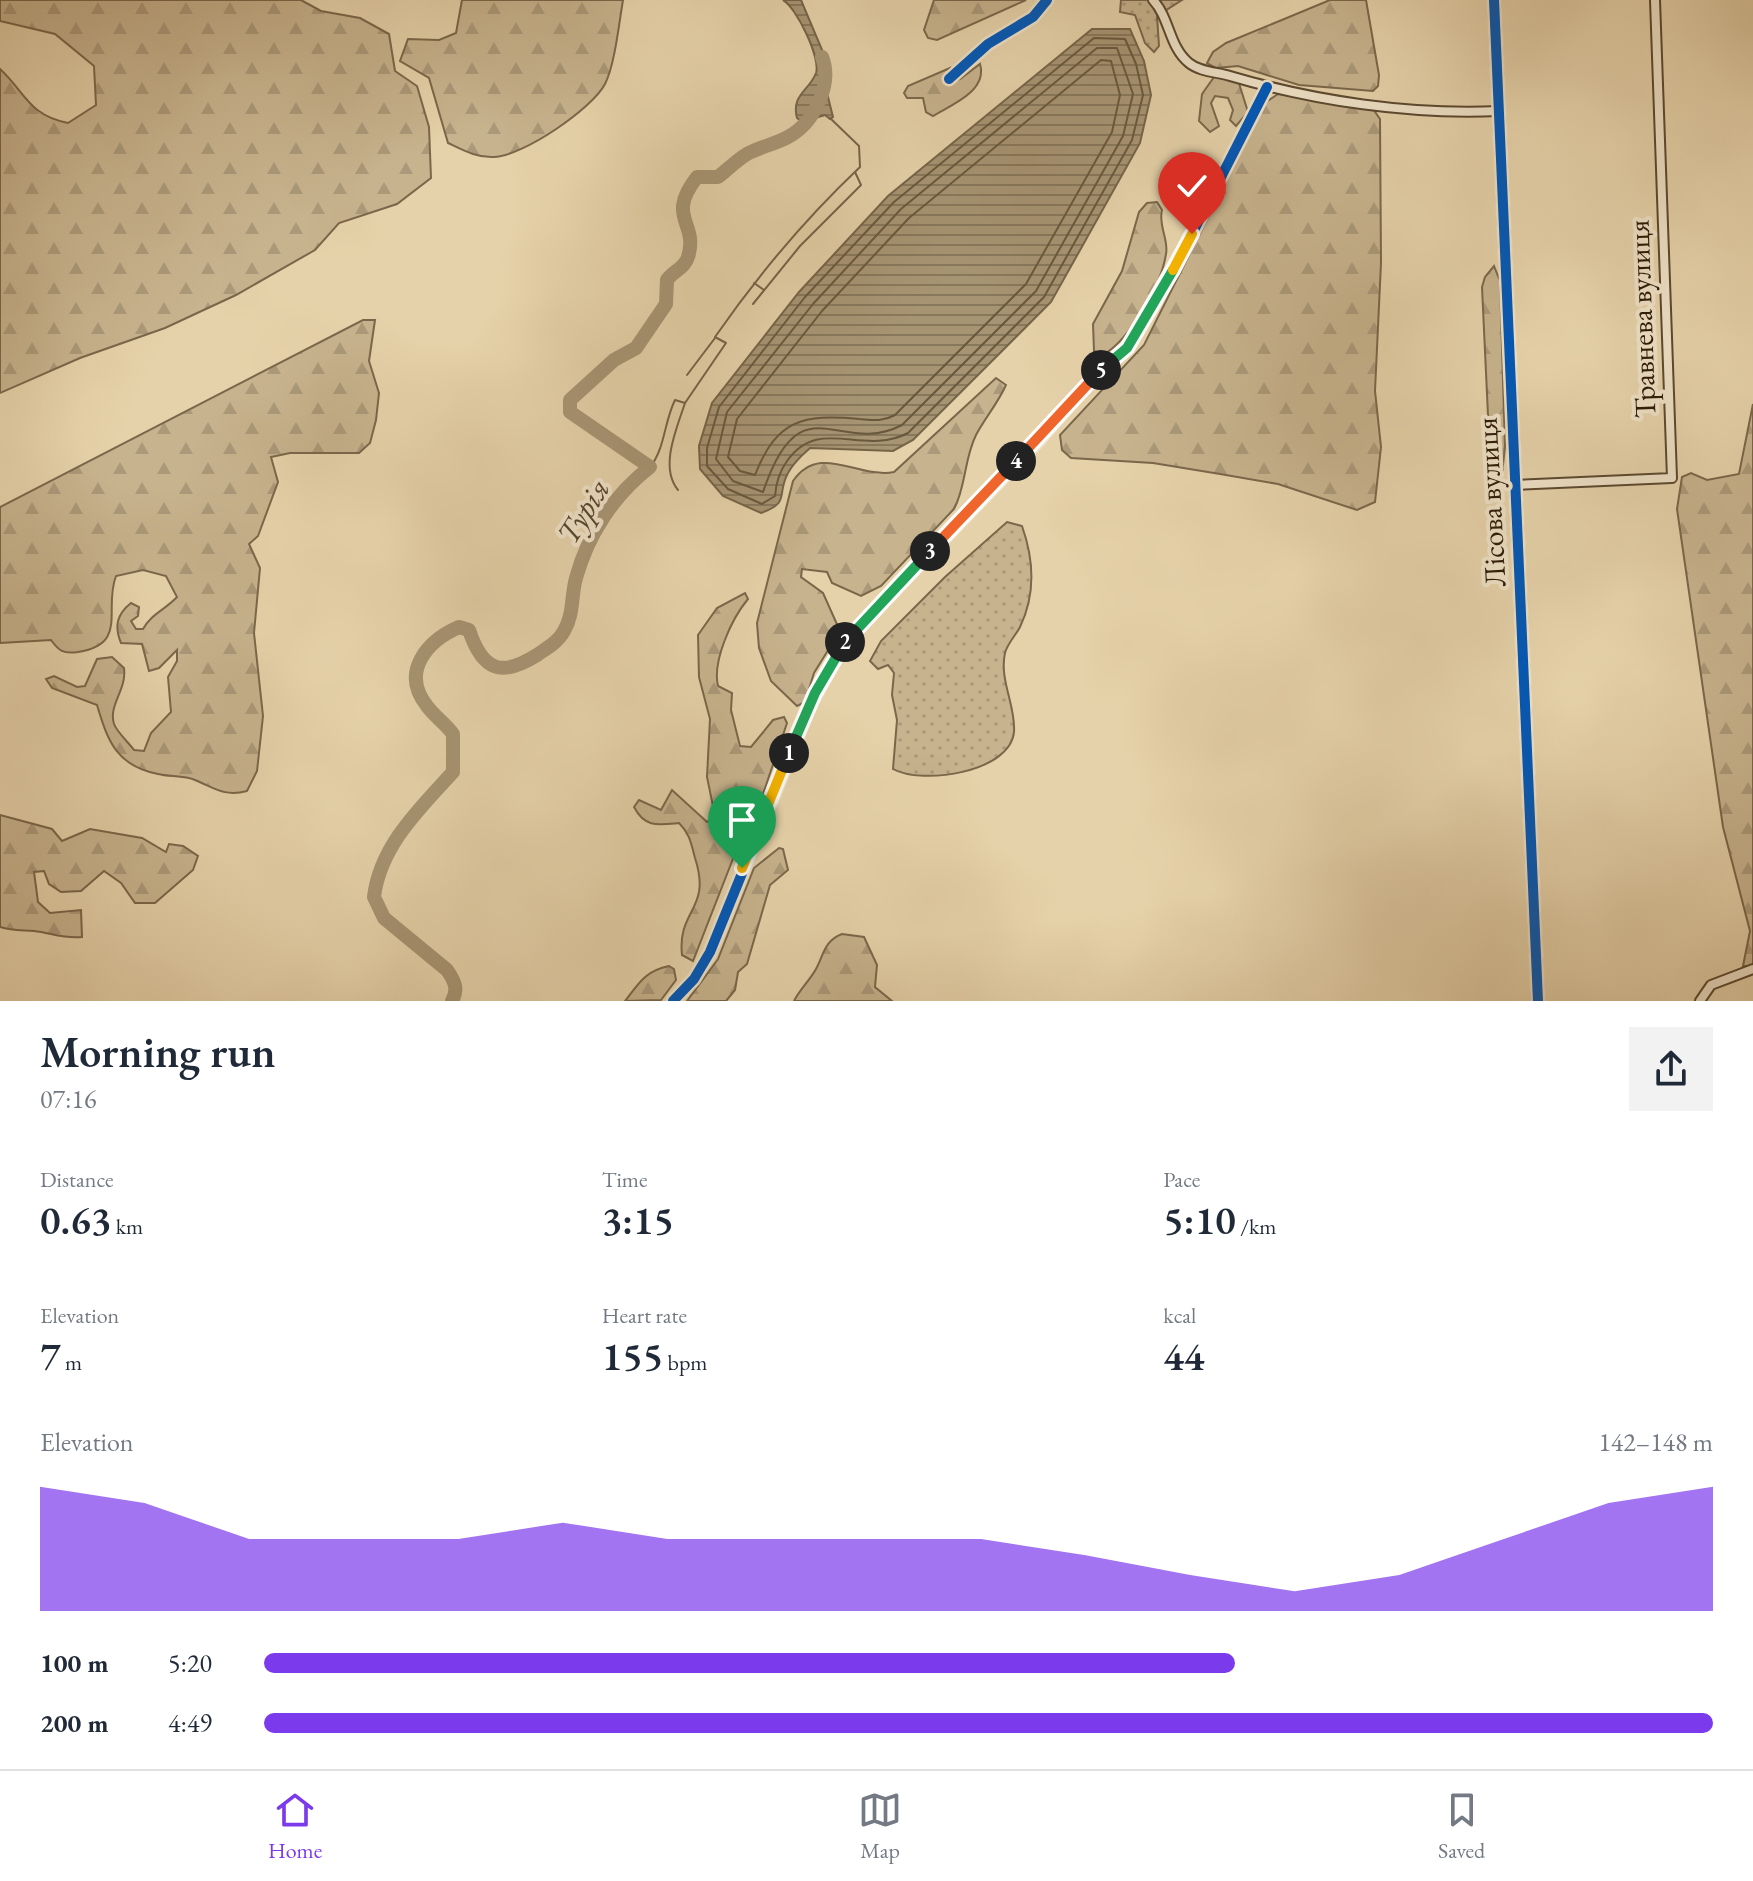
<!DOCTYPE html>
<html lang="en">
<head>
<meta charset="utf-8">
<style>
  body { margin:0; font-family:"EB Garamond",serif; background:#f2f2f3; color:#1f2937; height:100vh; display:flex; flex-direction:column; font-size:30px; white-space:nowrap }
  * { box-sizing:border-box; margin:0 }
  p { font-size:26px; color:#747a83 }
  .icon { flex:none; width:44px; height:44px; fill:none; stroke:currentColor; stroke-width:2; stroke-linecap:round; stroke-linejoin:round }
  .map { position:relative; height:1001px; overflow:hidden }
  .sheet { display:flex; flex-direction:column; background:#fff; flex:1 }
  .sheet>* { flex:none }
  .pin { position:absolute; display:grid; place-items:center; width:68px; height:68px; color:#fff; margin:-82px -34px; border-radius:50% 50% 50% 0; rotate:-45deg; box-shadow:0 0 8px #0007 }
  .pin .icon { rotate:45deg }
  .km { position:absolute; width:40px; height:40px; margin:-20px; border-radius:50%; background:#222; color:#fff; font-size:22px; line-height:40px; text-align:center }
  .round { display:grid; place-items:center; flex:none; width:84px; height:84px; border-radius:0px; background:#f2f2f3 }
  .summary { display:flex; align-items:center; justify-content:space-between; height:136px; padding:0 40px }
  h1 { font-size:44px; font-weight:600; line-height:60px }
  .metrics { display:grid; grid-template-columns:repeat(3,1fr); gap:12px; height:136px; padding:8px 40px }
  .metrics div { display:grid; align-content:center }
  .metrics b { font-size:40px; font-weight:600 }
  .metrics small { font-size:22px; font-weight:400 }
  .metrics p { font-size:22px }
  .chart { height:224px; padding:16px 40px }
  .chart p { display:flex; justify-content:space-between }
  .chart svg { width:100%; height:144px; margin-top:8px; fill:#7c3aed; opacity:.7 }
  ul { padding:0 40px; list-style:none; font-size:26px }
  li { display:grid; grid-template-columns:128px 96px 1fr; align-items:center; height:60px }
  li i { height:20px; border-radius:10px; background:#7c3aed }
  .tabs { display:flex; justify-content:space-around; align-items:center; height:112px; border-top:2px solid #e0e1e3; background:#fff; font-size:22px; color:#747a83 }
  .tabs a { display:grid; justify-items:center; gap:4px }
  .tabs .current { color:#7c3aed }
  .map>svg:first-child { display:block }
  .grass { fill:url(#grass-dots); stroke:#7a674a; stroke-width:2 }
  .forest { fill:url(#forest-firs); stroke:#7a674a; stroke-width:2 }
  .water { fill:url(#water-rules); stroke:#766448; stroke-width:2 }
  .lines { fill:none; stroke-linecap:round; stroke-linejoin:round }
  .shore { stroke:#6a583d; stroke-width:2 }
  .stream { stroke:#766448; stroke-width:2 }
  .river { stroke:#a79473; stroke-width:14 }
  .minor-casing { stroke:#5b4930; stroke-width:12 }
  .tertiary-casing { stroke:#5b4930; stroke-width:14 }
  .minor { stroke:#efe2c8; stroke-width:8 }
  .tertiary { stroke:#efe2c8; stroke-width:10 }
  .cycleway-casing { stroke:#efe2c8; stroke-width:15 }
  .cycleway { stroke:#0057b8; stroke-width:10 }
  .split-1-casing { stroke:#fff; stroke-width:16 }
  .split-2-casing { stroke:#fff; stroke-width:16 }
  .split-3-casing { stroke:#fff; stroke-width:16 }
  .split-4-casing { stroke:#fff; stroke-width:16 }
  .split-5-casing { stroke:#fff; stroke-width:16 }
  .split-6-casing { stroke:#fff; stroke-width:16 }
  .split-7-casing { stroke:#fff; stroke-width:16 }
  .split-1 { stroke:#f5b400; stroke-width:10 }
  .split-2 { stroke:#22a559; stroke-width:10 }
  .split-3 { stroke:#22a559; stroke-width:10 }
  .split-4 { stroke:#f0652b; stroke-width:10 }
  .split-5 { stroke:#f0652b; stroke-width:10 }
  .split-6 { stroke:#22a559; stroke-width:10 }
  .split-7 { stroke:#f5b400; stroke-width:10 }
  .labels { text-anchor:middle; stroke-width:8; stroke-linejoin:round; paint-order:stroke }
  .street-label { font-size:30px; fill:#2d1b07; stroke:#efe2c8 }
  .water-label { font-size:32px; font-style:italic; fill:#58452d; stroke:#efe2c8 }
</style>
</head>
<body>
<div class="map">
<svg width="1753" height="1001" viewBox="0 0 1753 1001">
  <defs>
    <pattern id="grass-dots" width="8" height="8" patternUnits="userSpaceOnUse" patternTransform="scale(2)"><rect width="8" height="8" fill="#c7b38e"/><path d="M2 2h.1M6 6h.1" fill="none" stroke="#ab9979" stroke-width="1.8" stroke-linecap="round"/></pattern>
    <pattern id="forest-firs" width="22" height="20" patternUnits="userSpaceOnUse" patternTransform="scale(2)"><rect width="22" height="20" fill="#c7b38e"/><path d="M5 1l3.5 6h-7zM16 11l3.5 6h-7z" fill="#ab9979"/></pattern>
    <pattern id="water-rules" width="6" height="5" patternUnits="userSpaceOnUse" patternTransform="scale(2)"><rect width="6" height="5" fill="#a79473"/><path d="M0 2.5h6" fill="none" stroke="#88785c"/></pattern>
  </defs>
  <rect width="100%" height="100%" fill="#e6d2aa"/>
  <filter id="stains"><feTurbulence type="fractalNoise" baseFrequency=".0025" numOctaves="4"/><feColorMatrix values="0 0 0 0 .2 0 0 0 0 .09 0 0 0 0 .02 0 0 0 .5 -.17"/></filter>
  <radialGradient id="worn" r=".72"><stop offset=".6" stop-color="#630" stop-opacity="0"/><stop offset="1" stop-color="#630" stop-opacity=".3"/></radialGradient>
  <!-- grass -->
  <g class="grass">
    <polygon points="1121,0 1182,0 1157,16 1159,46 1154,52 1145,43 1135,15 1120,12"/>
    <path d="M1007 522 1022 526C1034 560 1036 594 1020 627 1016 635 1007 644 1005 653 999 680 1016 706 1014 732 1010 773 921 785 893 769L897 720 892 695 894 673 888 665 878 669 870 661 881 641 945 577Z"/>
  </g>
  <!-- forest -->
  <g class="forest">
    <path d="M0 0H301L321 11 360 18 389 34 395 71 417 86 429 127 431 178 397 204 339 223 315 250 236 295 165 328 80 358 0 393V69C26 93 28 115 68 123L96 105 94 66 55 34 0 21Z"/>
    <path d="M462 0H623C619 23 615 64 605 84 592 109 523 156 494 157 477 158 463 150 448 143L429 78 400 61 408 39 439 40 456 33Z"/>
    <polygon points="934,0 1026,0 937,40 928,38 924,30"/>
    <polygon points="1330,0 1366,0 1379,75 1378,86 1373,91 1299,85 1238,66 1216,68 1207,63 1213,52 1226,43"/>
    <path d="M980 64C988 91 951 105 933 116L926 112 923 98H907L904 93 908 86 950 68 947 82 960 79Z"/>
    <polygon points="1224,74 1237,77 1248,112 1236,126 1230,120 1233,110 1228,98 1215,96 1211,103 1219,126 1210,132 1199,121 1202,94 1214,77"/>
    <polygon points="1278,94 1373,109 1380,119 1381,263 1375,391 1381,447 1375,502 1357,510 1278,484 1220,474 1153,463 1071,458 1062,450 1060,435 1144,345 1266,102"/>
    <path d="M1157 202 1162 210C1158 226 1169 240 1166 254 1161 286 1130 339 1103 355L1094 351 1093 324 1122 271 1139 212 1147 203Z"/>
    <polygon points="1494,266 1500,281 1505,447 1502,474 1494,471 1490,458 1482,287 1485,277"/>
    <path d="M363 320H375L369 361 379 393 376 420 370 443 359 453H290L271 457 278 482 258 536 249 544 260 568 254 633 263 716 257 771 247 791C224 797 215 788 195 780 184 775 169 777 158 774 117 766 108 742 97 705L52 688 46 679 54 676 77 687 85 686 97 659 112 657 124 668C127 690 108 705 114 724 117 732 128 742 134 750L144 751 151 733 171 712 168 677 177 661V650L159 668 149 671 142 644 121 643C114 626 117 614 131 603L139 607 138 616 131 621 136 629H143C150 615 166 609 177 597L166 576 143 570 116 576C103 609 129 644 78 652 63 654 59 651 51 640L0 643V507Z"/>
    <path d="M996 378 1006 385C998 403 985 418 976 435 964 459 966 487 954 509L881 586 861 596 832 583 827 572 802 569 801 577 823 593 840 631 814 673 805 702 797 706 771 681 759 648 757 623 793 481C820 442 858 479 894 472Z"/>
    <polygon points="1753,404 1753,966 1743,966 1750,931 1723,827 1677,509 1682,477 1691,473 1707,480 1739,474"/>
    <path d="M745 593 748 599C732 618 712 661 718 686L732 693 731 710 740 746 751 747 773 720 784 717 787 723 761 800 751 809 739 808 732 815 740 831 736 851 693 961 682 955C677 909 712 910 695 858 691 843 690 834 679 823 658 825 645 828 634 807L639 800 661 810 672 790 707 822 715 816 707 777 710 719 699 677 698 635 717 608Z"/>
    <path d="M0 815 52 829 62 841 90 829 142 838 166 852 169 844 183 846 198 856 193 870 155 903H135L121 883 104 871 81 891 61 892 49 884 44 871 34 872 38 902 50 913 81 910 82 937C64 939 51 933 34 931 22 930 12 931 0 927Z"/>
    <polygon points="779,848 783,849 788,870 770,885 747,964 738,972 735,990 726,1001 687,1001 718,959 754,868"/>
    <path d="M842 934 864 937 877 965 875 987 892 1001H794C800 989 810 980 816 969 824 954 824 941 842 934Z"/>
    <path d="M669 966 674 969 676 980 661 1000 625 1001C639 983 645 971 669 966Z"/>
  </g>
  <!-- water -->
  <g class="water">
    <path d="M783 0H801L828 64 824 81 833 117 830 119 825 115 802 122 797 118C791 95 809 91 816 73 821 58 796 7 783 0Z"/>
    <path d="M1092 29H1130L1144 61 1151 95 1140 143 1051 302 913 440 893 451 810 448C802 455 793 463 788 473 776 495 791 502 761 513L723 496 700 469 699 446 712 403 799 292 888 196Z"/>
  </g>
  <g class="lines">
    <!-- shore -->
    <g class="shore">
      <path d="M1094 38 1125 39 1136 64 1143 95 1132 140 1044 297 908 433C862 457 820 415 787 461 779 472 776 483 775 496L762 504 728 489 707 466V448L719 407 805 297 894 202Z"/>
      <path d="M1097 48H1117L1133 94 1123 136 1036 291 902 425C839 458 801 379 763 492L733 481 716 459 727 412 813 304 901 209Z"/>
      <path d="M1101 60 1111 61 1120 95 1112 132 1026 284 895 415C882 422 874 420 859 419 803 414 777 419 755 475L740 471 728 457 737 419 822 311 909 218Z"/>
    </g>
    <!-- stream -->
    <g class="stream">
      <polyline points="754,283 764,290"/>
      <polyline points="753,304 800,246 861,185 855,172"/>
      <polyline points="687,375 715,338"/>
      <path d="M650 467C665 449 664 422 675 400L685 403 726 343 715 337C758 275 805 219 860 167L859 146 830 118"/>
      <path d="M678 490C659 467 677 428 685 403"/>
    </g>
    <!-- river -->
    <path class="river" d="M452 1001C459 989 454 980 447 970L384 918 374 897C380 846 420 808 453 772V734C445 723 434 716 427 706 400 672 427 641 459 627L469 630C483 672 502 677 537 655 547 648 558 642 564 631 574 614 571 596 576 578 588 534 614 495 650 467L570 412V400L614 360 636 348 666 304 667 280C673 271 685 268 688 257 699 222 665 218 697 177H718C727 170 737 160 747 154 760 147 775 144 788 137 814 123 833 84 822 57"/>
    <defs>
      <g id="minor">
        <path d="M1153 0C1170 18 1169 47 1189 63 1200 72 1217 72 1230 76 1315 101 1410 115 1498 111"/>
        <polyline points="949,79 988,44 1033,17 1047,0"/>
        <polyline points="1514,485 1672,478 1655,0"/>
        <polyline points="673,1001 694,979 710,952 812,701 847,639 1038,441 1090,381 1127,348 1192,234 1267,87"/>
        <polyline points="1700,1001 1711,985 1753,969"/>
      </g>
      <polyline id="tertiary" points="1494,0 1538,1001"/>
    </defs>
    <!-- minor casing -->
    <use href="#minor" class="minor-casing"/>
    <!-- tertiary casing -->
    <use href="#tertiary" class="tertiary-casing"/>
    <!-- minor -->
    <use href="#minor" class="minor"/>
    <!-- tertiary -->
    <use href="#tertiary" class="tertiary"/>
    <defs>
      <g id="cycleway">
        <polyline points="1494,0 1538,1001"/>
        <polyline points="949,79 988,44 1033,17 1047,0"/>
        <polyline points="673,1001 694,979 710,952 812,701 847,639 1038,441 1090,381 1127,348 1192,234 1267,87"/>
      </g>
    </defs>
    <!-- cycleway casing -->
    <use href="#cycleway" class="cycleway-casing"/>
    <!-- cycleway -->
    <use href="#cycleway" class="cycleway"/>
  </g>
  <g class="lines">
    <defs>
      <polyline id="split-1" points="742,868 789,753"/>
      <polyline id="split-2" points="789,753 815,693 845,642"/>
      <polyline id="split-3" points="845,642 930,551"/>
      <polyline id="split-4" points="930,551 1016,461"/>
      <polyline id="split-5" points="1016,461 1101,370"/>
      <polyline id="split-6" points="1101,370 1127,348 1173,270"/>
      <polyline id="split-7" points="1173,270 1192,234"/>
    </defs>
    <!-- split-1 casing -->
    <use href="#split-1" class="split-1-casing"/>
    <!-- split-2 casing -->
    <use href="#split-2" class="split-2-casing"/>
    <!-- split-3 casing -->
    <use href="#split-3" class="split-3-casing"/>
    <!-- split-4 casing -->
    <use href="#split-4" class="split-4-casing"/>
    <!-- split-5 casing -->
    <use href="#split-5" class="split-5-casing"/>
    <!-- split-6 casing -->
    <use href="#split-6" class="split-6-casing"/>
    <!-- split-7 casing -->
    <use href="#split-7" class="split-7-casing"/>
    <!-- split-1 -->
    <use href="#split-1" class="split-1"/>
    <!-- split-2 -->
    <use href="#split-2" class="split-2"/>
    <!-- split-3 -->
    <use href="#split-3" class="split-3"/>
    <!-- split-4 -->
    <use href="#split-4" class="split-4"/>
    <!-- split-5 -->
    <use href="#split-5" class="split-5"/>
    <!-- split-6 -->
    <use href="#split-6" class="split-6"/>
    <!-- split-7 -->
    <use href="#split-7" class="split-7"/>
  </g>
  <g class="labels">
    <!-- street labels -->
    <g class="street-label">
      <text transform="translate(1642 319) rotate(-92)" y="10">Травнева вулиця</text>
      <text transform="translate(1491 502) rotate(-93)" y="10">Лісова вулиця</text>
    </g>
    <!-- water labels -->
    <g class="water-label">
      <text transform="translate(583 511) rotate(-58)" y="11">Турія</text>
    </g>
  </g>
  <rect width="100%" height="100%" filter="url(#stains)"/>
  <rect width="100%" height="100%" fill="url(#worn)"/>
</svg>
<div class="pin" style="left:742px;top:868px;background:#1e9e55"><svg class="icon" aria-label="arrive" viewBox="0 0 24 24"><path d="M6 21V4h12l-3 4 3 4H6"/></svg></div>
<div class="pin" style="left:1192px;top:234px;background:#d93025"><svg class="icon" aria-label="check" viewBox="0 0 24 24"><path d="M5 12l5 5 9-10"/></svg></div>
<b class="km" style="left:789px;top:753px">1</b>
<b class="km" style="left:845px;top:642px">2</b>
<b class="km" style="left:930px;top:551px">3</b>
<b class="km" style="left:1016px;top:461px">4</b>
<b class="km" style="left:1101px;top:370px">5</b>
</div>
<section class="sheet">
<div class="summary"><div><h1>Morning run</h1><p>07:16</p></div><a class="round"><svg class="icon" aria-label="share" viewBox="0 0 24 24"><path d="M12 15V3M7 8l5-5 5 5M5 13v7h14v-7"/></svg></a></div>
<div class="metrics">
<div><p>Distance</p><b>0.63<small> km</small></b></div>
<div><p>Time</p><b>3:15</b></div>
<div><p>Pace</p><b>5:10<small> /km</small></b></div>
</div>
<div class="metrics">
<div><p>Elevation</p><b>7<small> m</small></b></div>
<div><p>Heart rate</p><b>155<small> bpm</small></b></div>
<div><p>kcal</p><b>44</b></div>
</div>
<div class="chart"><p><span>Elevation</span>142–148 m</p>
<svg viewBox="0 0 160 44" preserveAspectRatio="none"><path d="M0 44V6L10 11L20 22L30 22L40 22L50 17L60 22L70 22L80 22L90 22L100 27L110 33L120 38L130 33L140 22L150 11L160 6V44z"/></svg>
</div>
<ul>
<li><b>100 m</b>5:20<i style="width:67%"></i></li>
<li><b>200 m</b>4:49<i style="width:100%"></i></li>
</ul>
</section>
<nav class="tabs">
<a class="current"><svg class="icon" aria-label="home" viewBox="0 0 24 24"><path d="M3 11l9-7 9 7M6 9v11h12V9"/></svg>Home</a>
<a><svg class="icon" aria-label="map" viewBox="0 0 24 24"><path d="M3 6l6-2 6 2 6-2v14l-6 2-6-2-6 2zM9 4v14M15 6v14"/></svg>Map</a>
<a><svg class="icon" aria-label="saved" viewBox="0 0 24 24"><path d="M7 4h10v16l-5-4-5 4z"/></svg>Saved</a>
</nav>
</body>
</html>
